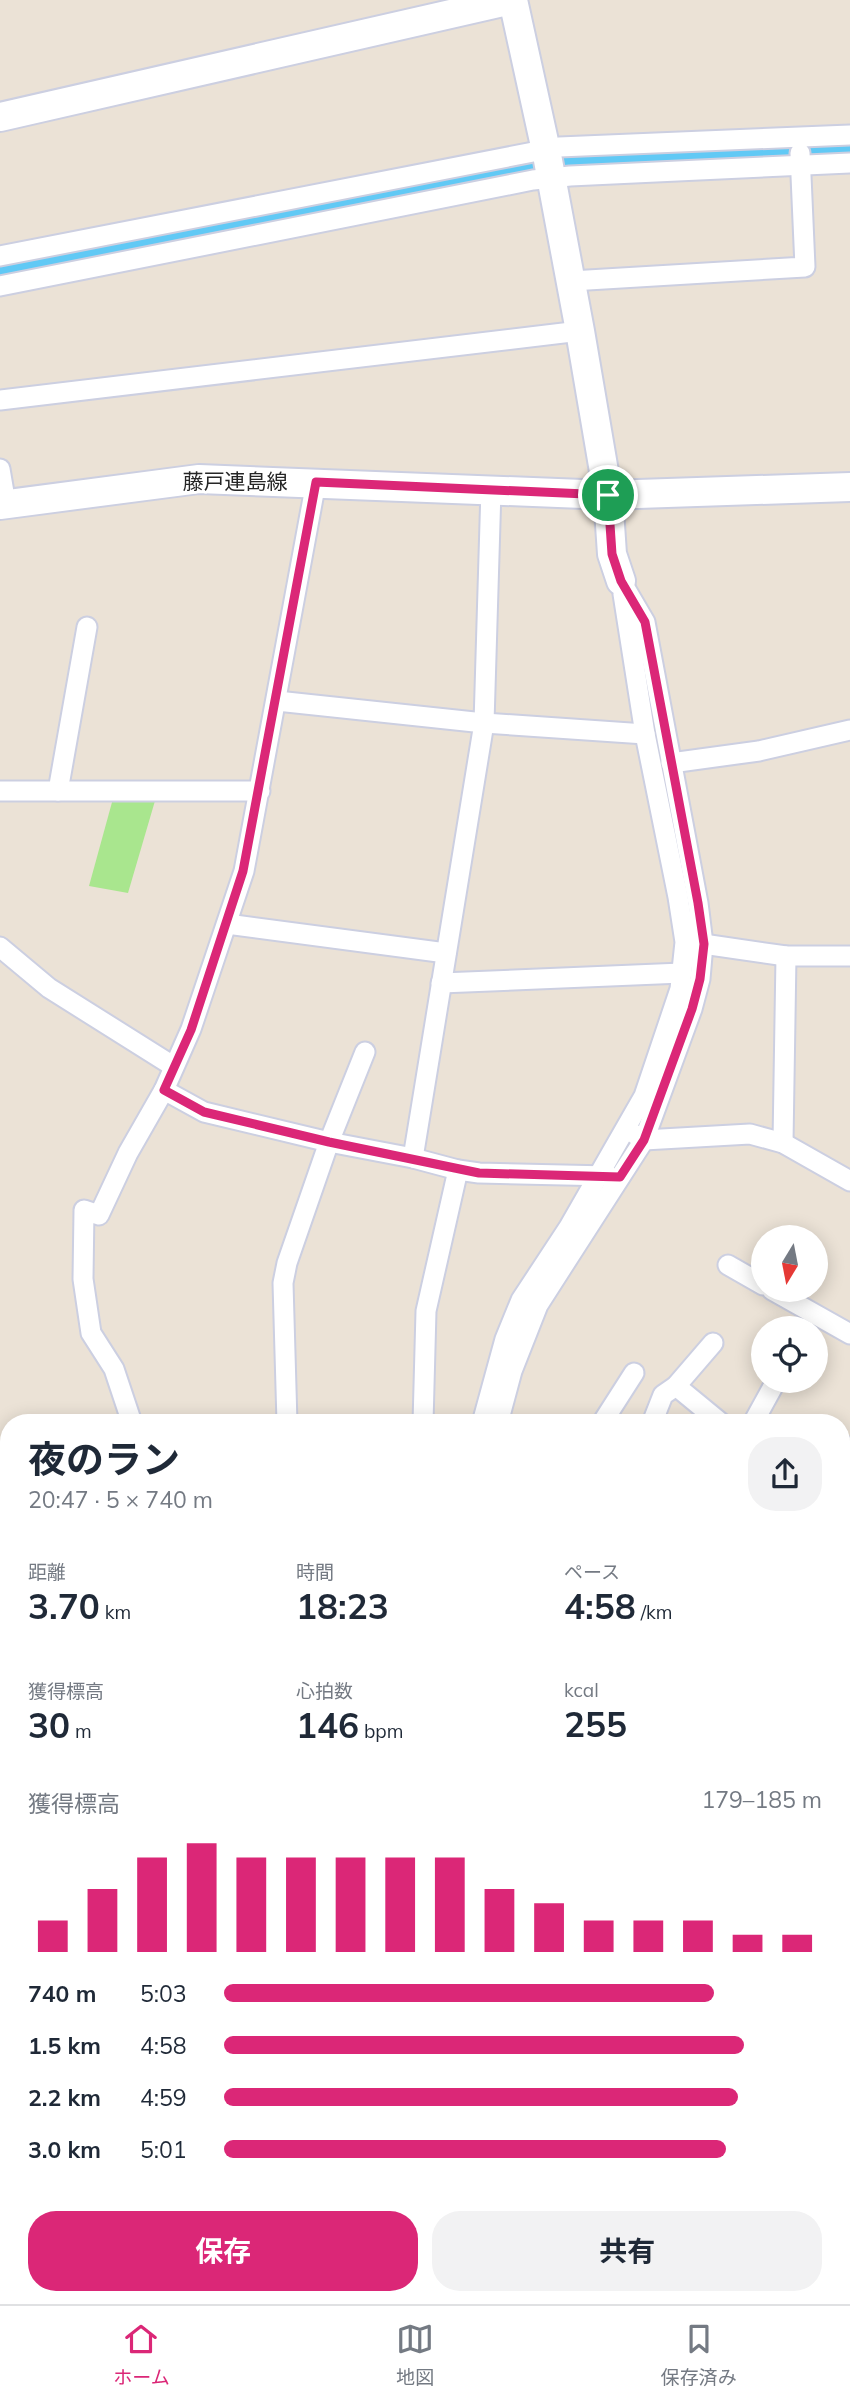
<!DOCTYPE html>
<html lang="ja">
<head>
<meta charset="utf-8">
<style>
  body { margin:0; font-family:Mulish,"Noto Sans JP",sans-serif; background:#f2f2f3; color:#1f2937; height:100vh; display:flex; flex-direction:column; font-size:26px; white-space:nowrap }
  * { box-sizing:border-box; margin:0 }
  p { font-size:23px; color:#747a83 }
  .icon { flex:none; width:38px; height:38px; fill:none; stroke:currentColor; stroke-width:2; stroke-linecap:round; stroke-linejoin:round }
  .map { position:relative; flex:1; overflow:hidden }
  .panel { position:absolute; left:0px; top:1414px; width:850px; height:891px; display:flex; flex-direction:column; background:#fff; border-radius:28px 28px 0 0; box-shadow:0 4px 18px #0003 }
  .panel>* { flex:none }
  .needle { width:46px; rotate:190deg }
  .fabs { position:absolute; left:751px; top:1225px; display:grid; gap:14px }
  .fabs a { display:grid; place-items:center; width:77px; height:77px; border-radius:50%; background:#fff; box-shadow:0 4px 18px #0003; font-size:35px }
  .pin { position:absolute; display:grid; place-items:center; width:60px; height:60px; color:#fff; margin:-30px; border:4px solid #fff; border-radius:50%; box-shadow:0 2px 7px #0007 }
  .round { display:grid; place-items:center; flex:none; width:74px; height:74px; border-radius:28px; background:#f2f2f3 }
  .headline { display:flex; align-items:center; justify-content:space-between; height:119px; padding:0 28px }
  h1 { font-size:38px; font-weight:700; line-height:52px }
  .stats { display:grid; grid-template-columns:repeat(3,1fr); gap:10px; height:119px; padding:7px 28px }
  .stats div { display:grid; align-content:center }
  .stats b { font-size:35px; font-weight:700 }
  .stats small { font-size:19px; font-weight:400 }
  .stats p { font-size:19px }
  .chart { height:196px; padding:14px 28px }
  .chart p { display:flex; justify-content:space-between }
  .chart svg { width:100%; height:126px; margin-top:7px; stroke:#db2777; stroke-width:6 }
  .primary-button { display:flex; gap:14px; margin-top:auto; padding:14px 28px }
  .primary-button a { flex:1; height:80px; border-radius:28px; background:#db2777; color:#fff; font-size:28px; font-weight:700; line-height:80px; text-align:center }
  .primary-button a+a { background:#f2f2f3; color:#1f2937 }
  ul { padding:0 28px; list-style:none; font-size:23px }
  li { display:grid; grid-template-columns:112px 84px 1fr; align-items:center; height:52px }
  li i { height:18px; border-radius:9px; background:#db2777 }
  .menu { display:flex; justify-content:space-around; align-items:center; height:98px; border-top:2px solid #e0e1e3; background:#fff; font-size:19px; color:#747a83 }
  .menu a { display:grid; justify-items:center; gap:4px }
  .menu .current { color:#db2777 }
  .map>svg:first-child { display:block }
  .green { fill:#a9e68e }
  .water { fill:#61c9f5 }
  .lines { fill:none; stroke-linecap:round; stroke-linejoin:round }
  .street-casing { stroke:#cccfe1; stroke-width:23 }
  .secondary-casing { stroke:#cccfe1; stroke-width:32 }
  .street { stroke:#fff; stroke-width:19 }
  .secondary { stroke:#fff; stroke-width:28 }
  .route-casing { stroke:#fff; stroke-width:14 }
  .route { stroke:#db2777; stroke-width:9 }
  .labels { text-anchor:middle; stroke-width:5; stroke-linejoin:round; paint-order:stroke }
  .street-label { font-size:21px; fill:#262626; stroke:#fff }
</style>
</head>
<body>
<div class="map">
<svg width="850" height="2304" viewBox="0 0 850 2304">
  <rect width="100%" height="100%" fill="#ebe2d6"/>
  <!-- green -->
  <g class="green">
    <polygon points="157,794 128,893 89,886 114,795"/>
    <polygon points="844,1535 850,1545 850,1603 842,1609 842,1537"/>
    <polygon points="850,1825 850,1903 842,1902 842,1826"/>
    <polygon points="842,2287 850,2292 850,2304 574,2304 575,2296 842,2296"/>
  </g>
  <!-- water -->
  <polygon class="water" points="850,142 850,158 614,167 0,277 0,265 559,156"/>
  <g class="lines">
    <defs>
      <g id="street">
        <polyline points="0,256 559,147 850,135"/>
        <polyline points="571,281 805,267 800,153"/>
        <polyline points="0,286 533,180 570,176 850,163"/>
        <polyline points="0,400 580,331"/>
        <polyline points="0,469 6,504"/>
        <polyline points="277,701 484,723 645,734"/>
        <polyline points="671,763 759,751 850,730"/>
        <polyline points="0,791 260,791"/>
        <polyline points="58,791 87,627"/>
        <polyline points="227,924 446,953"/>
        <polyline points="703,944 786,956 850,956"/>
        <polyline points="0,947 49,988 173,1066"/>
        <polyline points="441,983 682,973"/>
        <polyline points="164,1090 204,1112 329,1142 413,1158 458,1170 479,1173 609,1176"/>
        <polyline points="636,1135 644,1140 750,1134 783,1143 850,1181"/>
        <polyline points="783,1143 786,956"/>
        <polyline points="413,1158 484,723 491,489"/>
        <polyline points="728,1265 763,1285"/>
        <polyline points="772,1290 850,1334"/>
        <polyline points="676,1386 721,1423"/>
        <polyline points="132,1423 114,1369 91,1333 83,1279 84,1210 99,1215 128,1153 164,1090 191,1029 244,871 316,482"/>
        <polyline points="287,1423 283,1283 287,1263 329,1142 365,1052"/>
        <polyline points="423,1423 426,1311 458,1170"/>
        <polyline points="482,1423 505,1339 521,1300 569,1227 644,1096 680,989 685,942 678,897 645,734 623,594"/>
        <polyline points="498,1423 512,1371 538,1305 644,1140 692,1009 700,979 703,944 698,903 645,622 621,581"/>
        <polyline points="602,1423 634,1373"/>
        <polyline points="652,1423 663,1395 676,1386 713,1343"/>
        <polyline points="753,1423 776,1381"/>
        <polyline points="842,1453 850,1447"/>
        <polyline points="842,1625 850,1619"/>
        <polyline points="0,1665 9,1664"/>
        <polyline points="842,1728 850,1729"/>
        <polyline points="842,2071 850,2024"/>
        <polyline points="521,2296 521,2304"/>
        <polyline points="483,2304 484,2296"/>
      </g>
      <g id="secondary">
        <polyline points="513,0 547,155 580,331 608,495 612,554 621,581"/>
        <polyline points="0,117 512,0"/>
        <polyline points="0,505 199,479 608,495 850,487"/>
        <polyline points="0,1779 9,1775"/>
        <polyline points="0,2171 9,2175"/>
        <polyline points="207,2296 212,2304"/>
      </g>
    </defs>
    <!-- street casing -->
    <use href="#street" class="street-casing"/>
    <!-- secondary casing -->
    <use href="#secondary" class="secondary-casing"/>
    <!-- street -->
    <use href="#street" class="street"/>
    <!-- secondary -->
    <use href="#secondary" class="secondary"/>
  </g>
  <g class="lines">
    <defs>
      <polygon id="route" points="316,482 608,495 612,554 621,581 645,622 698,903 704,944 700,979 692,1009 644,1140 620,1177 479,1173 329,1142 204,1112 164,1090 191,1030 243,871"/>
    </defs>
    <!-- route casing -->
    <use href="#route" class="route-casing"/>
    <!-- route -->
    <use href="#route" class="route"/>
  </g>
  <g class="labels">
    <!-- street labels -->
    <g class="street-label">
      <text x="235" y="489">藤戸連島線</text>
    </g>
  </g>
</svg>
<div class="fabs">
<a><svg class="needle" viewBox="-14 -14 28 28"><path d="M0-13l5 13h-10z" fill="#e53935"/><path d="M0 13l5-13h-10z" fill="#747a83"/></svg></a>
<a><svg class="icon" aria-label="locate" viewBox="0 0 24 24"><circle cx="12" cy="12" r="6"/><path d="M12 2v4M12 18v4M2 12h4M18 12h4"/></svg></a>
</div>
<div class="pin" style="left:608px;top:495px;background:#1e9e55"><svg class="icon" aria-label="arrive" viewBox="0 0 24 24"><path d="M6 21V4h12l-3 4 3 4H6"/></svg></div>
<section class="panel">
<div class="headline"><div><h1>夜のラン</h1><p>20:47 · 5 × 740 m</p></div><a class="round"><svg class="icon" aria-label="share" viewBox="0 0 24 24"><path d="M12 15V3M7 8l5-5 5 5M5 13v7h14v-7"/></svg></a></div>
<div class="stats">
<div><p>距離</p><b>3.70<small> km</small></b></div>
<div><p>時間</p><b>18:23</b></div>
<div><p>ペース</p><b>4:58<small> /km</small></b></div>
</div>
<div class="stats">
<div><p>獲得標高</p><b>30<small> m</small></b></div>
<div><p>心拍数</p><b>146<small> bpm</small></b></div>
<div><p>kcal</p><b>255</b></div>
</div>
<div class="chart"><p><span>獲得標高</span>179–185 m</p>
<svg viewBox="0 0 160 44" preserveAspectRatio="none"><path d="M5 44V33M15 44V22M25 44V11M35 44V6M45 44V11M55 44V11M65 44V11M75 44V11M85 44V11M95 44V22M105 44V27M115 44V33M125 44V33M135 44V33M145 44V38M155 44V38"/></svg>
</div>
<ul>
<li><b>740 m</b>5:03<i style="width:82%"></i></li>
<li><b>1.5 km</b>4:58<i style="width:87%"></i></li>
<li><b>2.2 km</b>4:59<i style="width:86%"></i></li>
<li><b>3.0 km</b>5:01<i style="width:84%"></i></li>
</ul>
<div class="primary-button"><a>保存</a><a>共有</a></div>
</section>
</div>
<nav class="menu">
<a class="current"><svg class="icon" aria-label="home" viewBox="0 0 24 24"><path d="M3 11l9-7 9 7M6 9v11h12V9"/></svg>ホーム</a>
<a><svg class="icon" aria-label="map" viewBox="0 0 24 24"><path d="M3 6l6-2 6 2 6-2v14l-6 2-6-2-6 2zM9 4v14M15 6v14"/></svg>地図</a>
<a><svg class="icon" aria-label="saved" viewBox="0 0 24 24"><path d="M7 4h10v16l-5-4-5 4z"/></svg>保存済み</a>
</nav>
</body>
</html>
